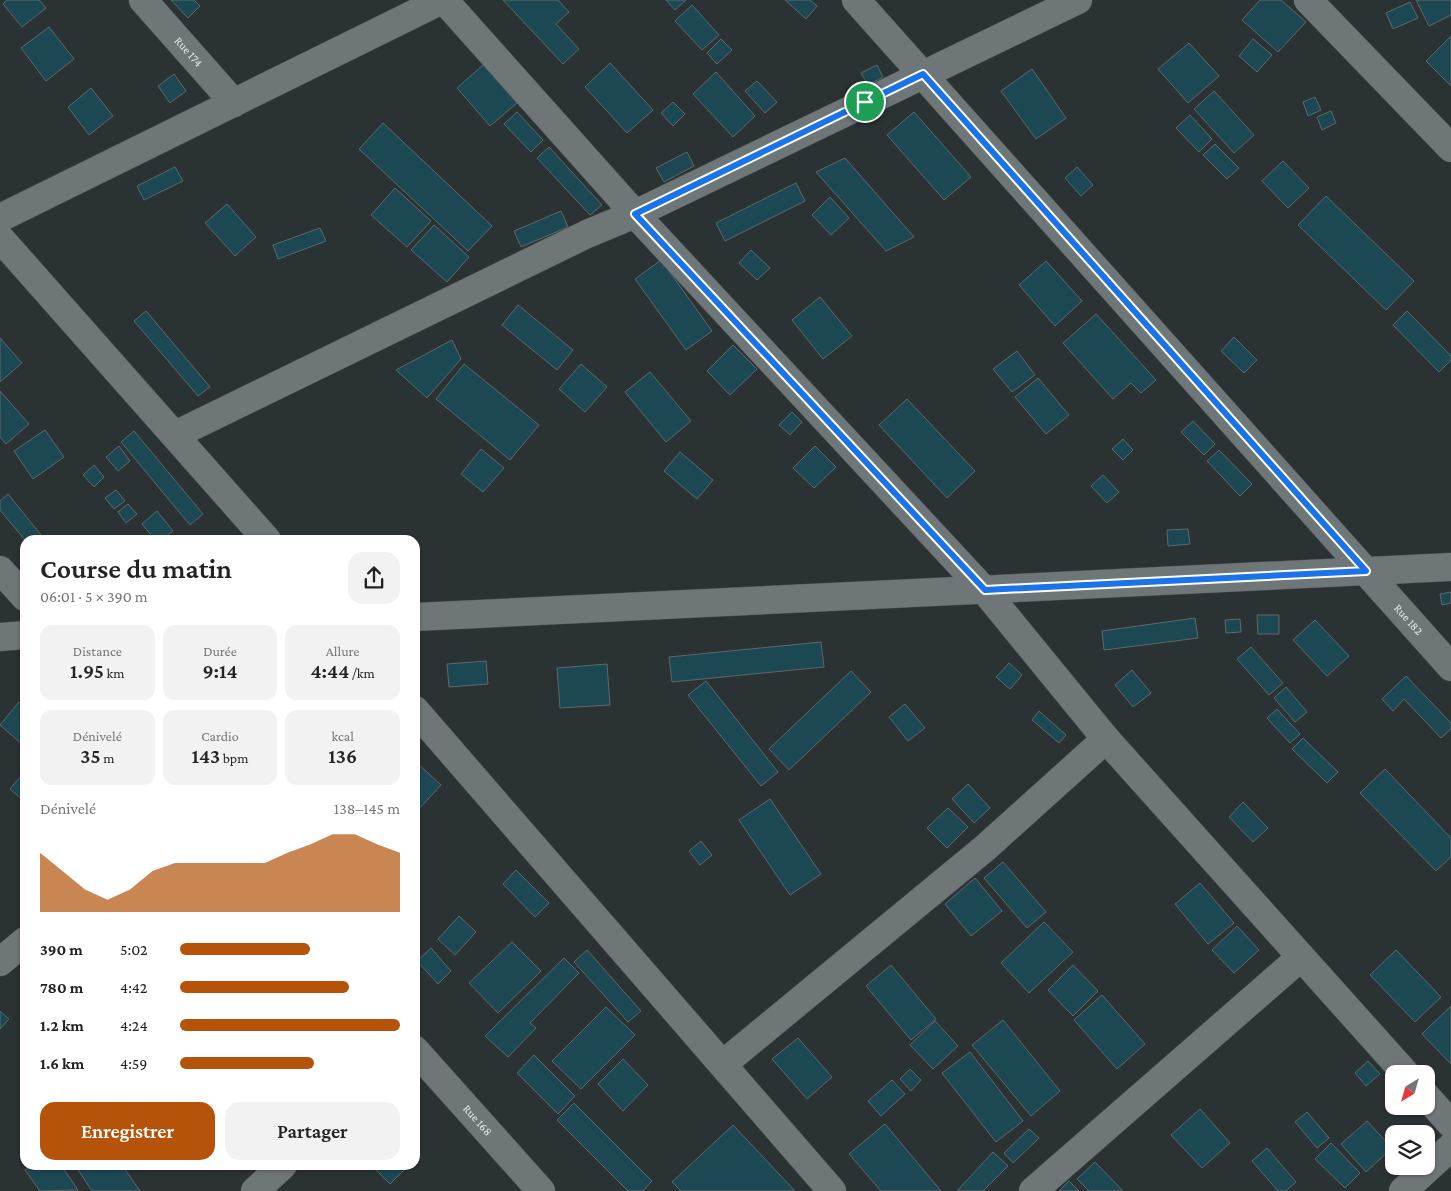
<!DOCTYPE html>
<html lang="fr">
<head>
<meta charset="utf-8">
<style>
  body { margin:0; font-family:"Crimson Pro",serif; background:#f2f2f2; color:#222; height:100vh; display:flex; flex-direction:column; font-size:19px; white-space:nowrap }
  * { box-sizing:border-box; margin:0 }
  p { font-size:16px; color:#767676 }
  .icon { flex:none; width:28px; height:28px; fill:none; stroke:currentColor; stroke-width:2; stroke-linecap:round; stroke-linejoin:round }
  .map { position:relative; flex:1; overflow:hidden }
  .side { position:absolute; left:20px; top:535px; width:400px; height:635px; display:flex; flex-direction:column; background:#fff; border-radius:15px; box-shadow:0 1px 4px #0004 }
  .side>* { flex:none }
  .needle { width:32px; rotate:217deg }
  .buttons { position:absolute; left:1385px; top:1065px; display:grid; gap:10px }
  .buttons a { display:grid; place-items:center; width:50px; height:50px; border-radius:10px; background:#fff; box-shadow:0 1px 4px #0004; font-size:25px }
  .pin { position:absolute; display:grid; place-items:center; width:42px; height:42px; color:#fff; margin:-21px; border:2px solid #fff; border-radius:50%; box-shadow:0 1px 5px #0007 }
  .round { display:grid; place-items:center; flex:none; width:52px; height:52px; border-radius:15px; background:#f2f2f2 }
  .head { display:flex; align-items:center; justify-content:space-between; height:85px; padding:0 20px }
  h1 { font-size:28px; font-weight:600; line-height:38px }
  .stats { display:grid; grid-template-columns:repeat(3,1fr); gap:8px; height:85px; padding:5px 20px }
  .stats div { display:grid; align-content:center; border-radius:12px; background:#f2f2f2; text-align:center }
  .stats b { font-size:21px; font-weight:600 }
  .stats small { font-size:14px; font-weight:400 }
  .stats p { font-size:14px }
  .chart { height:140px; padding:10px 20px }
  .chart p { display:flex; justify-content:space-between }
  .chart svg { width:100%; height:90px; margin-top:5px; fill:#b45309; opacity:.7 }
  .action { display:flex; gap:10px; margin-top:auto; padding:10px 20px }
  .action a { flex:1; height:58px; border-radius:15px; background:#b45309; color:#fff; font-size:20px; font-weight:600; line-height:58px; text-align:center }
  .action a+a { background:#f2f2f2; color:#222 }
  ul { padding:0 20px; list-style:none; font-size:16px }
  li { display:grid; grid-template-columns:80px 60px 1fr; align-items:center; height:38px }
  li i { height:12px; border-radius:6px; background:#b45309 }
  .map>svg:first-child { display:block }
  .building { fill:#1c4853; stroke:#60686a }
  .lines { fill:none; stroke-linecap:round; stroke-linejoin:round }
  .minor-casing { stroke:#494f50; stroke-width:29 }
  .minor { stroke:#6e7678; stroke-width:28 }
  .route-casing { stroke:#fff; stroke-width:10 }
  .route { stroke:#1a73e8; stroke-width:6 }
  .labels { text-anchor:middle; stroke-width:4.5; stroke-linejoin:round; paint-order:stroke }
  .street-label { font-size:12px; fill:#e3e7e8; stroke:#2b3233 }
</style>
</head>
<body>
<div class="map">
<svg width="1451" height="1191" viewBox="0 0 1451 1191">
  <rect width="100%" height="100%" fill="#2b3233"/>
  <!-- building -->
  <g class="building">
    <polygon points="7,0 39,0 46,8 22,27 3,4"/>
    <polygon points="171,0 194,0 200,6 188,18"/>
    <polygon points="503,0 558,0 569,12 556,24 579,49 563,64"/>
    <polygon points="666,0 686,0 675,10"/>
    <polygon points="785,0 810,0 817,6 806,19"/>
    <polygon points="1260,0 1281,0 1306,22 1278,52 1242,20"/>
    <polygon points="1416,0 1451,0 1451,15 1429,26"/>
    <polygon points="1410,2 1418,18 1393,29 1386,13"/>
    <polygon points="692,5 719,35 702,50 675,21"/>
    <polygon points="49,27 74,59 46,81 21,48"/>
    <polygon points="1451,36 1451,86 1426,61"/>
    <polygon points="721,39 732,50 717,64 707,53"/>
    <polygon points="1253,39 1272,55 1257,72 1239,56"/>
    <polygon points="1189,43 1219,76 1188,103 1158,69"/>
    <polygon points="610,63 653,110 627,133 585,87"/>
    <polygon points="483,65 517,103 490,126 457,88"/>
    <polygon points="877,65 883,77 868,85 861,73"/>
    <polygon points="1032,69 1066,118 1036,139 1001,91"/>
    <polygon points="716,72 755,116 733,137 693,94"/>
    <polygon points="174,74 186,91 170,103 158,86"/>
    <polygon points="757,81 777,102 765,113 745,91"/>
    <polygon points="91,88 113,116 89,135 68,107"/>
    <polygon points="1214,91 1254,135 1234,153 1194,109"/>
    <polygon points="1315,97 1321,110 1308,116 1303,102"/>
    <polygon points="673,102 685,114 673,126 661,113"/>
    <polygon points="1331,111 1336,123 1322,130 1317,117"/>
    <polygon points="517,112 543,140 531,152 504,124"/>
    <polygon points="914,112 971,177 944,200 887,135"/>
    <polygon points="1190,115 1212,139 1199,152 1176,128"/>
    <polygon points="383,123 492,226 468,251 359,149"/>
    <polygon points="1215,144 1239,168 1227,179 1203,155"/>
    <polygon points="549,147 602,205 590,215 537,158"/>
    <polygon points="687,152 694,166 664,182 656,168"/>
    <polygon points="845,158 914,237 886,251 816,172"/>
    <polygon points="1283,161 1309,188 1288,208 1262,181"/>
    <polygon points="175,167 183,181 144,200 137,186"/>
    <polygon points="1077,167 1093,185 1081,196 1065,178"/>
    <polygon points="796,183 805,201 725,241 716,223"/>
    <polygon points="395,188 431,221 407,247 371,215"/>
    <polygon points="1326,196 1414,281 1386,310 1298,225"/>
    <polygon points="830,197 849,218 831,235 812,215"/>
    <polygon points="227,204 256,237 235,256 205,223"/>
    <polygon points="561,211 568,227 521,247 514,231"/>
    <polygon points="434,225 469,257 447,282 411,250"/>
    <polygon points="320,228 326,241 278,259 273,245"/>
    <polygon points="751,250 770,268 757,280 739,263"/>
    <polygon points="661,260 712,331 686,350 635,279"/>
    <polygon points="1046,261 1082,301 1055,326 1019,285"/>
    <polygon points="820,297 852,336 823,359 792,320"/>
    <polygon points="518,305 573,350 557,370 502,325"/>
    <polygon points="146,311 210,387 198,396 134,321"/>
    <polygon points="1407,311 1451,356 1451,360 1439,372 1393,325"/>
    <polygon points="1096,314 1156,380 1141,393 1131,383 1113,399 1063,343"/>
    <polygon points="1234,337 1257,360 1244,373 1221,351"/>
    <polygon points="0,338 22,363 0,382"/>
    <polygon points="452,340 461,359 427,398 396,370"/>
    <polygon points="733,345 757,369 730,395 707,371"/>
    <polygon points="1017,351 1035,375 1012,392 993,369"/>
    <polygon points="464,364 539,425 510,460 436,399"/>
    <polygon points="581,364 607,387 585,412 559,389"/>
    <polygon points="650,372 691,421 666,442 625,392"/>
    <polygon points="1038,378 1069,415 1046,434 1015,397"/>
    <polygon points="0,391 29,424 6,444 0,437"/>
    <polygon points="907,399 975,471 947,498 879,425"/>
    <polygon points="792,412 802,422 790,435 779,425"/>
    <polygon points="1193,421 1215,444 1204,455 1181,432"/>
    <polygon points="45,430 64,457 33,479 14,451"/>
    <polygon points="134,431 203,514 190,525 121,442"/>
    <polygon points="1123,439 1133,450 1123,460 1112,449"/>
    <polygon points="119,446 130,461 118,471 106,457"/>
    <polygon points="815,446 836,467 814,488 793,468"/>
    <polygon points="481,449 504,468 483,492 461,474"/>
    <polygon points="1219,450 1252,484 1240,496 1207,461"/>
    <polygon points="680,452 713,480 697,499 664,471"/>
    <polygon points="94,465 104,477 94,487 83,475"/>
    <polygon points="1103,475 1119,492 1107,503 1091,486"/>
    <polygon points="116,490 125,501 114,509 105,498"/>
    <polygon points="8,494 45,540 25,540 0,510 0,501"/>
    <polygon points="128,504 137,514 126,523 118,512"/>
    <polygon points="157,511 173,531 162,540 155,540 142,524"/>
    <polygon points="1188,529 1190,544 1168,546 1167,530"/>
    <polygon points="1451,592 1451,603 1442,605 1440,594"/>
    <polygon points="1257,615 1279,615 1279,634 1258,634"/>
    <polygon points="1195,618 1198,638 1104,650 1102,631"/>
    <polygon points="1240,619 1241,632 1226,633 1225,620"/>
    <polygon points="1315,620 1349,656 1327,676 1293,640"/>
    <polygon points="821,642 824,667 672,682 669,657"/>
    <polygon points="1251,647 1283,683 1269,695 1237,659"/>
    <polygon points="486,661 488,684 449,687 447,664"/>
    <polygon points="1009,663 1022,675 1010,689 996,677"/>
    <polygon points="607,664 610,705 560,708 557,668"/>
    <polygon points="1132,670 1151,693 1133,707 1115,685"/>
    <polygon points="851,671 871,692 789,770 769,749"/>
    <polygon points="1406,676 1451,723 1451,729 1441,738 1404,699 1393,711 1382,699"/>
    <polygon points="706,681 778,772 761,786 688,695"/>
    <polygon points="1286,687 1307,712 1295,722 1274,698"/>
    <polygon points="19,702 25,706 23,745 0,725"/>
    <polygon points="905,704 925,728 908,741 889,717"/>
    <polygon points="1277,709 1300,734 1290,743 1267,718"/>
    <polygon points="1039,711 1066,735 1059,743 1032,720"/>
    <polygon points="1303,738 1338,772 1327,783 1292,749"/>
    <polygon points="416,762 441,785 418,810 415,808"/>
    <polygon points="1385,769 1451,838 1451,857 1436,871 1360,793"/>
    <polygon points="21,776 25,779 24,801 10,789"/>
    <polygon points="968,784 990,808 974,823 952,799"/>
    <polygon points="770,799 821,874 790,895 739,820"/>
    <polygon points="1243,802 1268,828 1253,842 1229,817"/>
    <polygon points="948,808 968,827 947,848 927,828"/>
    <polygon points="701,841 712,855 700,865 689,851"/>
    <polygon points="1003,862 1046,912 1027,928 984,878"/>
    <polygon points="516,870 549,903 535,917 503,884"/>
    <polygon points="975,878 1002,911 971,936 945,904"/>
    <polygon points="1200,883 1234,923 1208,944 1175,904"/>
    <polygon points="459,916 476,932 455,955 438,939"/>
    <polygon points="1044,922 1073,952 1029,993 1001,963"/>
    <polygon points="1237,926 1259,950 1234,973 1212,950"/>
    <polygon points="512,942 541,971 498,1013 469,983"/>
    <polygon points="431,948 451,971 438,984 417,961"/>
    <polygon points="587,950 641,1011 628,1022 574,962"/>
    <polygon points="1396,950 1441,997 1415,1022 1370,975"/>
    <polygon points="564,958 579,973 530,1023 536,1028 508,1057 485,1036"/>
    <polygon points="891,965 936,1019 911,1040 866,986"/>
    <polygon points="1073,965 1098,991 1073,1016 1048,990"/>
    <polygon points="1102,995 1145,1044 1117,1069 1074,1020"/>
    <polygon points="1451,1006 1451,1064 1422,1034"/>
    <polygon points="606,1007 635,1035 581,1089 552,1061"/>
    <polygon points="0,1011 9,1019 0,1029"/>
    <polygon points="1003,1020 1060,1091 1031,1116 972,1045"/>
    <polygon points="935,1021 958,1046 933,1069 910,1045"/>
    <polygon points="798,1038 832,1077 807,1099 772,1059"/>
    <polygon points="970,1052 1023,1121 996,1142 942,1073"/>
    <polygon points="534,1055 575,1096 558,1114 517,1073"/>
    <polygon points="623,1059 648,1085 623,1111 598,1084"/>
    <polygon points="1368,1061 1380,1074 1366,1086 1355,1073"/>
    <polygon points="910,1069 921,1080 911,1091 900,1079"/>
    <polygon points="892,1080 905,1094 881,1116 868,1101"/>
    <polygon points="574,1103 652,1181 643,1191 628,1191 557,1120"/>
    <polygon points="1200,1109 1230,1143 1202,1168 1171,1135"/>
    <polygon points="1307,1112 1329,1138 1317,1148 1295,1122"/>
    <polygon points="1367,1121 1392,1148 1366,1172 1341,1144"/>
    <polygon points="885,1124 941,1191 881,1191 849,1154"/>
    <polygon points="733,1125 795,1191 681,1191 672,1182"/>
    <polygon points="1029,1129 1039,1138 1013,1163 1004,1153"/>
    <polygon points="1331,1143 1360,1173 1345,1188 1315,1159"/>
    <polygon points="1267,1148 1296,1182 1286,1191 1278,1191 1252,1161"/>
    <polygon points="993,1152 1008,1166 983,1191 957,1191"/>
    <polygon points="1095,1162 1123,1191 1089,1191 1077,1179"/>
    <polygon points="33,1165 61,1165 78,1190 40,1191 25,1170"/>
    <polygon points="75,1165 122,1165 140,1191 92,1191"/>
    <polygon points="371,1165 409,1165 390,1184"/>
    <polygon points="1069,1181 1079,1191 1059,1191"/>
  </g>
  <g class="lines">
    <defs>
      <g id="minor">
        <path id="s1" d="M143 0 234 103"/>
        <polyline points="444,0 635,214 985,591 1106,739 1406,1074"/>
        <path id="s2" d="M856 0 1451 667"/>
        <polyline points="1308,0 1451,148"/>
        <polyline points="0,218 442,0"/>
        <polyline points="0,238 267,540"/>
        <polyline points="175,435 587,234 635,214 1078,0"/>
        <polyline points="0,570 25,597"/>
        <polyline points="415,617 1451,567"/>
        <polyline points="0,637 25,635"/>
        <polyline points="415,710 832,1191"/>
        <polyline points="0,962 25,941"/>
        <path id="s3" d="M415 1050 541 1191"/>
        <polyline points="723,1064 985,848 1106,739"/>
        <polyline points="1426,1096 1451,1124"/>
        <polyline points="255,1191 283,1165"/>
        <polyline points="1033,1191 1301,957"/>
        <polyline points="1403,1191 1451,1147"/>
      </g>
    </defs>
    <!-- minor casing -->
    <use href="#minor" class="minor-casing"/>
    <!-- minor -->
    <use href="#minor" class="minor"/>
  </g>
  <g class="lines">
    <defs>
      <polygon id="route" points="923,74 1366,571 985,590 635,214"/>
    </defs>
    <!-- route casing -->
    <use href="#route" class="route-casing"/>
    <!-- route -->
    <use href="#route" class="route"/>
  </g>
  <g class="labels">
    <!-- street labels -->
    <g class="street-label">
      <text dy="4" stroke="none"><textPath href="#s1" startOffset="69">Rue 174</textPath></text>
      <text dy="4" stroke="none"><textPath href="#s2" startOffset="830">Rue 182</textPath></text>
      <text dy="4" stroke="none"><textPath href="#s3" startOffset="94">Rue 168</textPath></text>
    </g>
  </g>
</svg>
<div class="buttons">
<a><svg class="needle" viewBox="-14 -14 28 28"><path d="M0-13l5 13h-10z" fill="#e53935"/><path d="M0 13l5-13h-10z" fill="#767676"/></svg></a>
<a><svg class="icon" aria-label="layers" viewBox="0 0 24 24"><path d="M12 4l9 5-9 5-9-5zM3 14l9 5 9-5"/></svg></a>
</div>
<div class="pin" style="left:865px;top:102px;background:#1e9e55"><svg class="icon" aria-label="arrive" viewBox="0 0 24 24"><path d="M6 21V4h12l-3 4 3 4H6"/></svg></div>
<section class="side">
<div class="head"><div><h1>Course du matin</h1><p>06:01 · 5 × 390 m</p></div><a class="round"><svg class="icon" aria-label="share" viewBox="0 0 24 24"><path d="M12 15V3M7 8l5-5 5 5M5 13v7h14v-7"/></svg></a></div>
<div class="stats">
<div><p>Distance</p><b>1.95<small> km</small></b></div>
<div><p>Durée</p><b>9:14</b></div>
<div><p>Allure</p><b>4:44<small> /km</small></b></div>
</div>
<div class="stats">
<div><p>Dénivelé</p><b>35<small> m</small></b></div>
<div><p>Cardio</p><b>143<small> bpm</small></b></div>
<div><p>kcal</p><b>136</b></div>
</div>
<div class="chart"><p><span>Dénivelé</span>138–145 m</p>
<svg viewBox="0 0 160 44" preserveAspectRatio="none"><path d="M0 44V15L10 24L20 33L30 38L40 33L50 24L60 20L70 20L80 20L90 20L100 20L110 15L120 11L130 6L140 6L150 11L160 15V44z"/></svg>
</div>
<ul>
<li><b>390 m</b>5:02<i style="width:59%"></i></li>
<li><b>780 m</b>4:42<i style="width:77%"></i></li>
<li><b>1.2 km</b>4:24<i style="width:100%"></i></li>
<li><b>1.6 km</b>4:59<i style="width:61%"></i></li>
</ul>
<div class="action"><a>Enregistrer</a><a>Partager</a></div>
</section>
</div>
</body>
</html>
